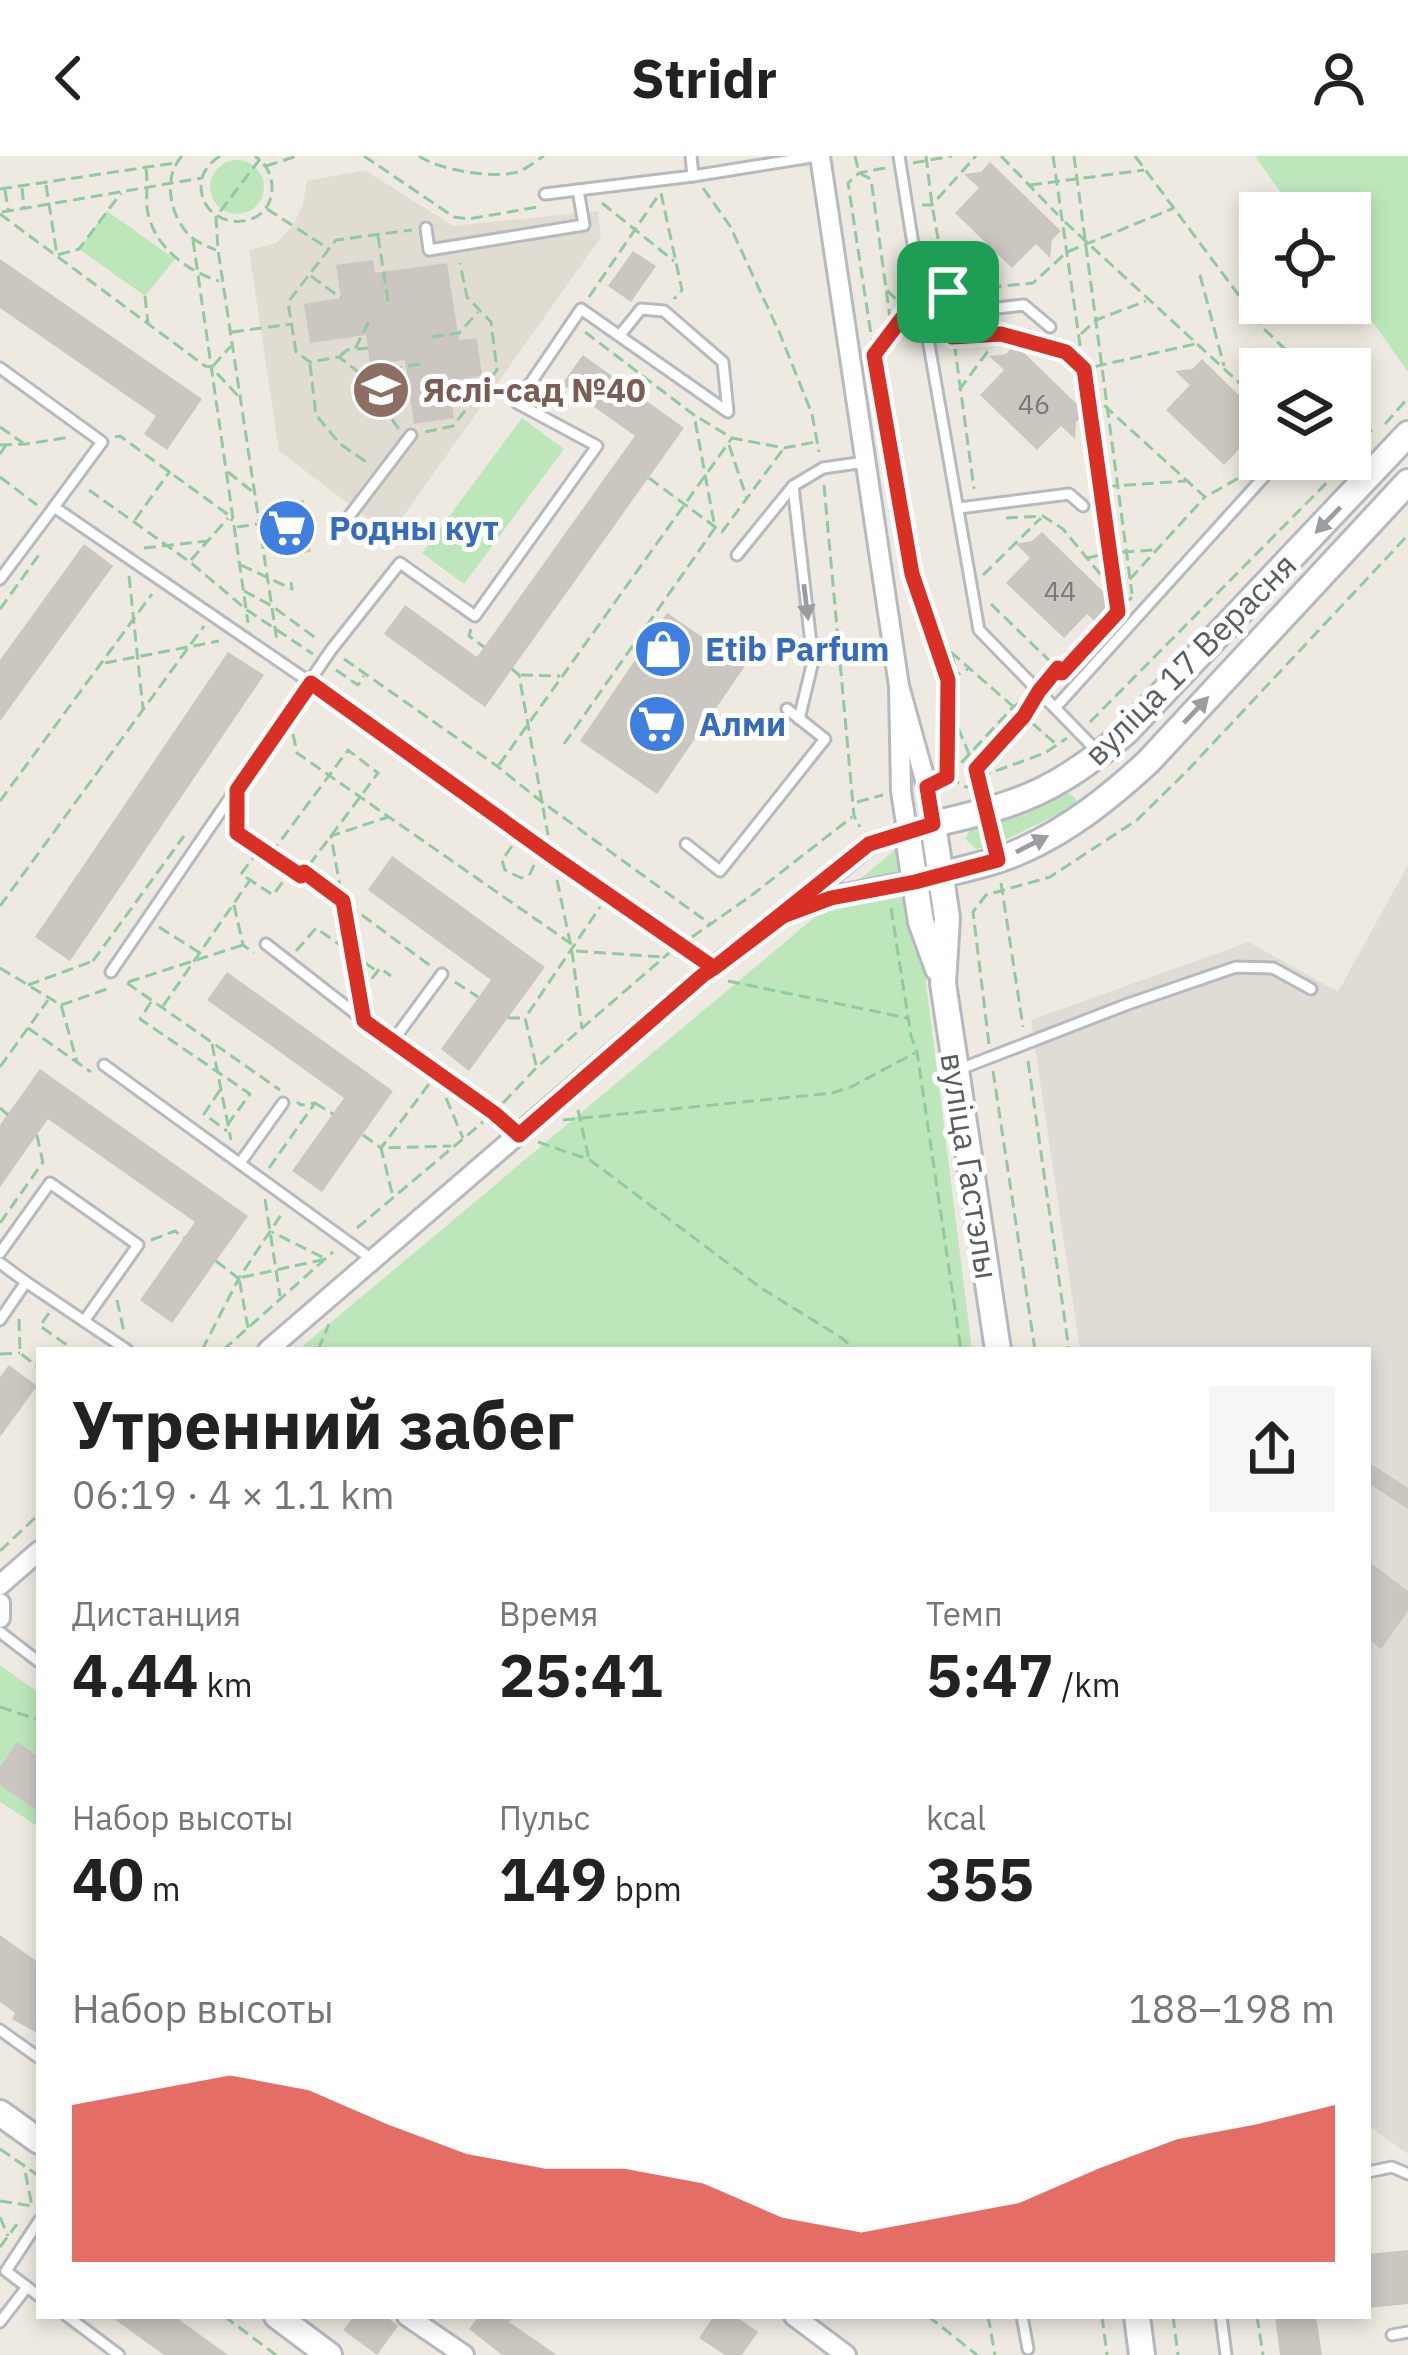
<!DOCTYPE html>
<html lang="ru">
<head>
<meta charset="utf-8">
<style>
  body { margin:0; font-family:"IBM Plex Sans",sans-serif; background:#f6f6f6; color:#222; height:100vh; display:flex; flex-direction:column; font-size:45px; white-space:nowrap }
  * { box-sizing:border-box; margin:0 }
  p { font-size:39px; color:#767676 }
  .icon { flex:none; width:66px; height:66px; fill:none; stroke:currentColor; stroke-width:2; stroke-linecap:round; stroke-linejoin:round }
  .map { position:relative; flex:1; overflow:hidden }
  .details { position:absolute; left:36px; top:1191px; width:1335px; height:972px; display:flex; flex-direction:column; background:#fff; border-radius:0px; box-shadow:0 6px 18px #0003 }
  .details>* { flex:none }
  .buttons { position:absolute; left:1239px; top:36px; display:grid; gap:24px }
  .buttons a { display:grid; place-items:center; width:132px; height:132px; border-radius:0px; background:#fff; box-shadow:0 6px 18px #0003; font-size:60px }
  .pin { position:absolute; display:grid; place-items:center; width:102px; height:102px; color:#fff; margin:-51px; border-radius:24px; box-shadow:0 6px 18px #0006 }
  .round { display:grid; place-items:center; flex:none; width:126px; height:126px; border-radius:0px; background:#f6f6f6 }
  .head { display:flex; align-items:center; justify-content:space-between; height:204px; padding:0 36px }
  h1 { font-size:66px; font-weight:700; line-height:90px }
  .metrics { display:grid; grid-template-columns:repeat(3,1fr); gap:18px; height:204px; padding:12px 36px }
  .metrics div { display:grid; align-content:center }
  .metrics b { font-size:60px; font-weight:700 }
  .metrics small { font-size:33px; font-weight:400 }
  .metrics p { font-size:33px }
  .chart { height:336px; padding:24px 36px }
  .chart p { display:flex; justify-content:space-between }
  .chart svg { width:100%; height:216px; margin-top:12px; fill:#d93025; opacity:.7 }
  header { display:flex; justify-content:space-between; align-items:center; height:156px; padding:0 36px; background:#fff; font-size:54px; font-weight:700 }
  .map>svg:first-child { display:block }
  .industrial { fill:#dedcd5 }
  .education { fill:#e0dcd1 }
  .green { fill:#bde7bb }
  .building { fill:#cbc6c0 }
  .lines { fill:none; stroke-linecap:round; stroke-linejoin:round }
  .lane-casing { stroke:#b6babf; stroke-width:15 }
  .street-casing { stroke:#b6babf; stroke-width:24 }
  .secondary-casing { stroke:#b5b9bf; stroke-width:30 }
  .path { stroke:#93c9a0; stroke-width:3; stroke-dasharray:12 6; stroke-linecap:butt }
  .lane { stroke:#fff; stroke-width:9 }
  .street { stroke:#fff; stroke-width:18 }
  .secondary { stroke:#fff; stroke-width:24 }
  .oneway { fill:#9b9ea1 }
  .route-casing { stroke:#fff; stroke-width:24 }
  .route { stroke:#d93025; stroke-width:15 }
  .labels { text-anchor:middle; stroke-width:10; stroke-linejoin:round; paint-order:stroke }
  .number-label { font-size:27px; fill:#76787a }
  .education-label { font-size:33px; font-weight:bold; fill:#785e54; stroke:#fff; text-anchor:start }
  .shop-label { font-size:33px; font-weight:bold; fill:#366cbe; stroke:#fff; text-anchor:start }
  .street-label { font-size:33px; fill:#595e63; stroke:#fff }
</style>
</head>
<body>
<header><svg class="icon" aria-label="back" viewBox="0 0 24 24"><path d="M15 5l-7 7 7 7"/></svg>Stridr<svg class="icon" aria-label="person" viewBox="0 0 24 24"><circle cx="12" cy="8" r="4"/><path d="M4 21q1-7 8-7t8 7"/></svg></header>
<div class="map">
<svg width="1408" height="2199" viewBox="0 0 1408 2199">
  <rect width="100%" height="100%" fill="#eeeae1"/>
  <!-- industrial -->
  <polygon class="industrial" points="1408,709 1408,1998 1368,1969 1368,1194 1080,1194 1031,864 1249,786 1338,836"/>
  <!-- education -->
  <polygon class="education" points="365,14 453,70 598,55 601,81 390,379 279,295 249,94 276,87 293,70 303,48 307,25"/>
  <!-- green -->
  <g class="green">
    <polygon points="1255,0 1408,0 1408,216 1350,134 1350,57 1295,57"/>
    <circle cx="237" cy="31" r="27"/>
    <polygon points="107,55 175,103 145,140 79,93"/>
    <polygon points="522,262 564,293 464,428 422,397"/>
    <polygon points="1069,637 1076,643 1076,646 1068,653 999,687 976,693 965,683 972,671 1004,663"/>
    <polygon points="908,683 972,1194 298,1194"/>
    <polygon points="0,1509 39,1537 39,1671 0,1646"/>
  </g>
  <!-- building -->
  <g class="building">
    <polygon points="990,6 1061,75 1052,84 1050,102 1036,88 1012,112 955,57 979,32 964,18 981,16"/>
    <polygon points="633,95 656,110 631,146 608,130"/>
    <polygon points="0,103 202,243 167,294 144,278 156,260 0,152"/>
    <polygon points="373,104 375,117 447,107 459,184 477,182 482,220 448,225 454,262 414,268 405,204 370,209 366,179 310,187 304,148 341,142 336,109"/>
    <polygon points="1015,188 1086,257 1076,266 1075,283 1061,270 1037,294 980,239 1004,214 989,200 1006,198"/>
    <polygon points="583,199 684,272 485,551 384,478 405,449 477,501 624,295 635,280 562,228"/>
    <polygon points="1202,203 1260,260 1260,297 1247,285 1224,309 1166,254 1190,229 1175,215 1192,213"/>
    <polygon points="304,344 311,396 280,400 273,348"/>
    <polygon points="1042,376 1112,444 1103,454 1101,471 1087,458 1064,482 1006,427 1030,402 1016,388 1032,385"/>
    <polygon points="84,388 113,410 0,565 0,504"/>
    <polygon points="667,457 745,510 657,638 580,585"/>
    <polygon points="228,496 264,519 70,805 35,781"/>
    <polygon points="392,700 545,811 469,915 441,893 491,824 368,734"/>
    <polygon points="227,816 393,935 322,1036 292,1015 344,942 207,844"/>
    <polygon points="40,913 248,1060 172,1167 140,1144 195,1066 48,963 0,1031 0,969"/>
    <polygon points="9,1209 37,1230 0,1281 0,1221"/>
    <polygon points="1368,1306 1408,1332 1408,1353 1368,1327"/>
    <polygon points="1368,1405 1408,1435 1408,1455 1381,1493 1368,1483"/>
    <polygon points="17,1586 39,1601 39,1656 0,1629 0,1611"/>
    <polygon points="0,1779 39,1807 39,1878 12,1863 15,1857 0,1846"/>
    <polygon points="1408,2094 1408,2148 1368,2152 1368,2098"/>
    <polygon points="110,2160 174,2160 228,2199 164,2199"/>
    <polygon points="354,2160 386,2160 398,2170 377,2199 343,2174"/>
    <polygon points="479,2160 514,2160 509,2166 557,2199 502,2199 469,2173"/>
    <polygon points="714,2160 735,2160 758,2176 742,2199 725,2199 699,2182"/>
    <polygon points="1275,2160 1316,2160 1322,2199 1280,2199"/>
  </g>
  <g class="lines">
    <defs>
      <g id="lane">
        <polyline points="691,0 693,20 818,0"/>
        <polyline points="899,0 928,183 979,474 1096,594"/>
        <polyline points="545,38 693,20"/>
        <polyline points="426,72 429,94 584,69 578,34"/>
        <polyline points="924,160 1024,149 1050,171"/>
        <polyline points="1250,205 1260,214"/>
        <polyline points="0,212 102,286 54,351 311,527 552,700 714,812"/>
        <polyline points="793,330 813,505 799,563"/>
        <polyline points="959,352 1069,338 1083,350"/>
        <polyline points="344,367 411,279"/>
        <polyline points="737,399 793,330 823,312 865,306"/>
        <polyline points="0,423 54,351"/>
        <polyline points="1055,552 1280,303"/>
        <polyline points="686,688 720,715 825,583 787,553"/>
        <polyline points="266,788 392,886 494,957 519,979"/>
        <polyline points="111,816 331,494 400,407 475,460 597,290 517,247 581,153 728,256 723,206 664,155 641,153 620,179"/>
        <polyline points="392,886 442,818"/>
        <polyline points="104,909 373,1104"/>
        <polyline points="960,913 1128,848 1236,811 1273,812 1311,833"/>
        <polyline points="240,1007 283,947"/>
        <polyline points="0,1097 50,1027 138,1089 84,1165"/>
        <polyline points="0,1107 26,1126"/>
        <polyline points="0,1164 26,1126 127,1194"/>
        <polyline points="0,1476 39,1506"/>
        <polyline points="0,1874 39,1902"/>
        <polyline points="1368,2016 1392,2011 1408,2018"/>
        <polyline points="39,2065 6,2115 39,2140"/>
        <polyline points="67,2160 119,2199"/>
        <polyline points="1022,2160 1028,2193"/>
        <polyline points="1221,2160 1226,2199"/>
        <polyline points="0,2166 27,2131"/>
        <polyline points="1392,2179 1408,2176"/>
      </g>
      <g id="street">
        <polyline points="820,0 899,530 901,635 907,674"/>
        <polyline points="799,754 831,741 940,719"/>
        <polyline points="268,1194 703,819 783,760 869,688 933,668 927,631 899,530"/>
        <polyline points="0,1429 39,1395"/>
        <polyline points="0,1447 0,1462"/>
        <polyline points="407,2160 464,2199"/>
        <polyline points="794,2160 846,2199"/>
      </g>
      <g id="secondary">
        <polyline points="907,674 921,766 938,813"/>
        <path d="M940 719C968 712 997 706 1023 694 1070 673 1110 641 1148 606L1408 326"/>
        <path d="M998 1194 943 827 947 762 933 668C1019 649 1059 634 1126 576L1408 278"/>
        <polyline points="0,1957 39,1985"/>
        <polyline points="277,2160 329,2199"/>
        <polyline points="1137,2160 1142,2199"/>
      </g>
    </defs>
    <!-- lane casing -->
    <use href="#lane" class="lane-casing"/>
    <!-- street casing -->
    <use href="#street" class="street-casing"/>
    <!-- secondary casing -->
    <use href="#secondary" class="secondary-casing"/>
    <!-- path -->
    <g class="path">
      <path d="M182 0C162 21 170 61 190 80 197 87 207 90 216 94"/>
      <path d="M220 0C209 7 201 17 201 30 201 76 273 78 272 31 272 18 266 8 255 0"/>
      <polyline points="364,0 454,61 468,63 538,51"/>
      <path d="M419 0C438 14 494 23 518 16 526 13 536 5 544 0"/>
      <polyline points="855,0 859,17 871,23 891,169"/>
      <polyline points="926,0 932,49 949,143"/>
      <polyline points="1001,0 1058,59"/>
      <polyline points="1053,0 1118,455"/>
      <polyline points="1074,0 1132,438"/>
      <polyline points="1135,0 1264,173 1306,213"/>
      <polyline points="260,3 216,61 218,94 277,485"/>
      <polyline points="913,7 952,0"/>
      <polyline points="266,10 297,0"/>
      <polyline points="885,12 859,17 848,27 887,284 912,418 948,524 947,621 966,631 982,630"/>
      <path d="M146 13C148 27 146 40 147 52 152 89 186 115 219 125"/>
      <polyline points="46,29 57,99 79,93 121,37"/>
      <polyline points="1030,29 1144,14"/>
      <polyline points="22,32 24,52"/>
      <polyline points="703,32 730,70 780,178 812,258 819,296"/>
      <polyline points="0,33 175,7"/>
      <polyline points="5,34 8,54"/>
      <polyline points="661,37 682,134 674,143"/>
      <polyline points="602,47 674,105"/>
      <polyline points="922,49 932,49 976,0"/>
      <polyline points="267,53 329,93"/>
      <polyline points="2,56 202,22"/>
      <polyline points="0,58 205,210 211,211 240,242"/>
      <polyline points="1065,66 1260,246"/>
      <polyline points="378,80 388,145"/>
      <polyline points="193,84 248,467"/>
      <polyline points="1200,119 1224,210"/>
      <polyline points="311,120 341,142"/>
      <polyline points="887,134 905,153"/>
      <polyline points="936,137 1033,127 1067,96 1174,52"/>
      <polyline points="145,140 148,168"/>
      <polyline points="589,141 658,40"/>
      <polyline points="952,170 974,333"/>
      <polyline points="232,176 292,168"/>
      <polyline points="585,176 694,259 732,282 784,292 815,286"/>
      <polyline points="1081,178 1096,164 1146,145"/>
      <polyline points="432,181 459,177 478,156"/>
      <polyline points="941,182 1001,178 1066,196 1063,207 1108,253 1205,341 1246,318"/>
      <polyline points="357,193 368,192"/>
      <polyline points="1066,196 1084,213 1195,188"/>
      <polyline points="875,197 909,152"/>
      <polyline points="340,200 347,194 355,193 371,161"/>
      <polyline points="310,208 316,259 340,288 368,307"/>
      <polyline points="213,210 231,190"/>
      <polyline points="381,230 393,213 420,208"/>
      <polyline points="959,234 1000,179"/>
      <polyline points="1350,255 1374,278"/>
      <polyline points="1385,268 1408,242"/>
      <polyline points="0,271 23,287"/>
      <polyline points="399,273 391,262 386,237 339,201 310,206 296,196 288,146 336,84 412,74"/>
      <polyline points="425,276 453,270 497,214 491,166 467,141 460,107"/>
      <polyline points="115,281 120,280 230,360 232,365"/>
      <polyline points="0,289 26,288 71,281"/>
      <polyline points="729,289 747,343"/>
      <polyline points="0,298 6,289"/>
      <polyline points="228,316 253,336"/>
      <polyline points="0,321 37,349"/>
      <polyline points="649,322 722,376 784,292"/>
      <polyline points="824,329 854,660 860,671"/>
      <polyline points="89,334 190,406 247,454 313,498"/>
      <polyline points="1092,340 1100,331 1186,325"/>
      <polyline points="1006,362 1043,360 1063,373 1115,436 1130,423 1204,342"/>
      <polyline points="135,364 170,315"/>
      <polyline points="237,371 257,368"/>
      <polyline points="261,379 277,376"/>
      <polyline points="144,392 208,385"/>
      <polyline points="1087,402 1109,397 1154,394"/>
      <polyline points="191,404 228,362"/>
      <polyline points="241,409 292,433 291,426"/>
      <polyline points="983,419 1041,362"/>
      <polyline points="129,420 143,553"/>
      <polyline points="244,435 272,450 317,483"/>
      <polyline points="991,448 1062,517 1132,441"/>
      <polyline points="0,453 41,396"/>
      <polyline points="471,473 469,480 484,491"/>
      <polyline points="937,484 1056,588"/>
      <polyline points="952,498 956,518"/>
      <polyline points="344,503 497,610 542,646 710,768"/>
      <polyline points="105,507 219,485"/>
      <polyline points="512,513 519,519 548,679"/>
      <polyline points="336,514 358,529 364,520"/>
      <polyline points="521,519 560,520"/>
      <polyline points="950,523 968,513"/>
      <polyline points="951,555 982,629"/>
      <polyline points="1090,566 1370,283"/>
      <polyline points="293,578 297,597 570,787"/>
      <polyline points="564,588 715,372 694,259"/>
      <polyline points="499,609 732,282"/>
      <polyline points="978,612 1029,551"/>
      <polyline points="949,620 1013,551 1027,542"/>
      <polyline points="979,621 1045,597 1067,582"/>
      <polyline points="0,645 152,438"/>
      <polyline points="857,646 883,639"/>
      <polyline points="237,660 237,677 301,720 378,617 348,594 270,699"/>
      <polyline points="512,690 502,704 505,714 521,722 530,718 534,709"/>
      <polyline points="259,694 241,718 273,739 291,715"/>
      <polyline points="304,716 432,811"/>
      <polyline points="557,724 572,795 582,873"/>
      <polyline points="1001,727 1023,871"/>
      <polyline points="234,749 243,789 254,797"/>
      <polyline points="0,750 204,470"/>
      <polyline points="891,752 911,880 917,896 961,1194"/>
      <polyline points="159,771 200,797"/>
      <polyline points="692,781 752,739 852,661"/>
      <polyline points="296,795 316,772 378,816"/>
      <polyline points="576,795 662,801"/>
      <polyline points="93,805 184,680"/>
      <polyline points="0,812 61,849 77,906"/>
      <polyline points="728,825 907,862"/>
      <polyline points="128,826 243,789"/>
      <polyline points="455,826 478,841"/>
      <polyline points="127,827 280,934"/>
      <polyline points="28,829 93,805"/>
      <polyline points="361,837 380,812 391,820"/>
      <polyline points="360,842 331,680 388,661"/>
      <polyline points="151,846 140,863 250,938 228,968"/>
      <polyline points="61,849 110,832"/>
      <polyline points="163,850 250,724"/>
      <polyline points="508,862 524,862"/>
      <polyline points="28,872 91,916"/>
      <polyline points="212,888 231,984"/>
      <polyline points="989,888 973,756 986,739 1050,721 1137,664 1187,615 1408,379"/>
      <polyline points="1028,905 1069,1194"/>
      <polyline points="536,909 525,862 600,751"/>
      <polyline points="0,911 48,844"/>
      <polyline points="993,915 1035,1194"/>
      <polyline points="220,934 204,958 227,975"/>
      <polyline points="446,942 463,982"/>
      <polyline points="315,947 333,958"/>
      <polyline points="503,947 537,911 669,797"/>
      <polyline points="0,952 8,959"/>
      <polyline points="578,954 589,1003"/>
      <polyline points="563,964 832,937 851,931 915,897"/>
      <polyline points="37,979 43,1007"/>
      <polyline points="363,979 381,992 429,928"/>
      <polyline points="538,986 590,1004 761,1132 842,1182 855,1194"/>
      <polyline points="269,1012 315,947 301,949 297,946"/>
      <polyline points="392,1037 381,992 451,990"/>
      <polyline points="265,1043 280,1140"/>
      <polyline points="0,1067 43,1006"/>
      <polyline points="357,1072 483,966"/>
      <polyline points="151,1084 175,1075 184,1082"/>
      <polyline points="216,1105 238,1122"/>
      <polyline points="117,1144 124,1176"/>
      <polyline points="49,1157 40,1170 74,1194"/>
      <polyline points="19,1163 20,1197 39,1212"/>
      <polyline points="248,1172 239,1122 326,1103 272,1076"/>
      <polyline points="202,1194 239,1122 283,1056"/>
      <polyline points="223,1194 333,1096"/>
      <polyline points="318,1194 329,1168"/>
      <polyline points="0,1198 20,1197"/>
      <polyline points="0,1395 39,1358"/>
      <polyline points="0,1551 39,1564"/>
      <polyline points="0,1993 39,2020"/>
      <polyline points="0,2045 32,2050 24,2010"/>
      <polyline points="0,2061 8,2080"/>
      <polyline points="0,2091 17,2068"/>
      <polyline points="224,2160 276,2199"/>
      <polyline points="928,2160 977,2199"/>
      <polyline points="988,2160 995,2199"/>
      <polyline points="1102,2160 1107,2199"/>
      <polyline points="1173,2160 1178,2199"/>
      <polyline points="1257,2160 1263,2199"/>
    </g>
    <!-- lane -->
    <use href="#lane" class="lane"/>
    <!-- street -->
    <use href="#street" class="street"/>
    <!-- secondary -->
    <use href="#secondary" class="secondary"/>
  </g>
  <!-- one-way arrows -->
  <defs><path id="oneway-solid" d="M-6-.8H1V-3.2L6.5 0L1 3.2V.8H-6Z" transform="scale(3)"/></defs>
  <g class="oneway">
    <use href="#oneway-solid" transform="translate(1328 364) rotate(134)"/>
    <use href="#oneway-solid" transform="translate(806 446) rotate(83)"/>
    <use href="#oneway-solid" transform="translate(1196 554) rotate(-47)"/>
    <use href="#oneway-solid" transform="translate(1032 688) rotate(-27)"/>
  </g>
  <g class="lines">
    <defs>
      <polyline id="route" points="948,136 921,137 874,199 912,418 948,524 947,621 927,631 933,668 869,688 714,812 552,700 311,527 237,634 237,677 301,720 304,716 343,745 364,865 494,957 519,979 703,819 714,812 783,760 831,742 915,726 998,704 976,613 1024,560 1039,535 1058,512 1062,517 1118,456 1084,213 1066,196 1001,178 952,181 948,136"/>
    </defs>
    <!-- route casing -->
    <use href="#route" class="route-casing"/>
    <!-- route -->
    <use href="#route" class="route"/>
  </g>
  <!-- icons -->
  <defs>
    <symbol id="school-disc" viewBox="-11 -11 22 22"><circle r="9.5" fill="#8d6e63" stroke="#fff"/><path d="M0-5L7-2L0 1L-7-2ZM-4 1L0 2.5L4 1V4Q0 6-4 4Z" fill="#fff"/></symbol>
    <symbol id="supermarket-disc" viewBox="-11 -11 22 22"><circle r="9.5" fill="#3f7fe0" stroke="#fff"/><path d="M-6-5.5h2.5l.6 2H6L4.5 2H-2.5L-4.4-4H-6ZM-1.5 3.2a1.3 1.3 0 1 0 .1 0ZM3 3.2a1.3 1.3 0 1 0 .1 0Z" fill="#fff"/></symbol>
    <symbol id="shop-disc" viewBox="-11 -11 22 22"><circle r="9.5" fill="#3f7fe0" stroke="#fff"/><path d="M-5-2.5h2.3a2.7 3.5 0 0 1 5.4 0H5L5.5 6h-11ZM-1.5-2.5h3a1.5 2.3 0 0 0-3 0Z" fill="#fff"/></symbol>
  </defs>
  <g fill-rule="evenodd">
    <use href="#school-disc" x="348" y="201" width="66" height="66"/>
    <use href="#supermarket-disc" x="254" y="339" width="66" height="66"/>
    <use href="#shop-disc" x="630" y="460" width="66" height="66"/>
    <use href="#supermarket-disc" x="624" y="535" width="66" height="66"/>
  </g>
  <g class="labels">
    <!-- number labels -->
    <g class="number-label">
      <text x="1034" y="258">46</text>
      <text x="1060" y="445">44</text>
    </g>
    <!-- education labels -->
    <g class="education-label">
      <text x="423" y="246">Яслі-сад №40</text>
    </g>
    <!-- shop labels -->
    <g class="shop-label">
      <text x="329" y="384">Родны кут</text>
      <text x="705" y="505">Etib Parfum</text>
      <text x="699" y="580">Алми</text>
    </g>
    <!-- street labels -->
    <g class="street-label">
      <text transform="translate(1190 503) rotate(-45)" y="12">вуліца 17 Верасня</text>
      <text transform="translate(970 1010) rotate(81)" y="12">вуліца Гастэлы</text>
    </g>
  </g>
</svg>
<div class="buttons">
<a><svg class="icon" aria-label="locate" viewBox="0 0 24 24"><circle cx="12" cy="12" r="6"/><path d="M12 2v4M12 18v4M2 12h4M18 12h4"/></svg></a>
<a><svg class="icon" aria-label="layers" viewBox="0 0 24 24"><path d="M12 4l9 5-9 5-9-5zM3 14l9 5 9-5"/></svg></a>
</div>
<div class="pin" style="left:948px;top:136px;background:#1e9e55"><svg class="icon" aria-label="arrive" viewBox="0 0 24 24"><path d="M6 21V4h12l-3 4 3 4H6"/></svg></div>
<section class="details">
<div class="head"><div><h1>Утренний забег</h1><p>06:19 · 4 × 1.1 km</p></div><a class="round"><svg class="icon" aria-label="share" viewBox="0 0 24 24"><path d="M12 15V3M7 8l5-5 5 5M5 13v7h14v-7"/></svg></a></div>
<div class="metrics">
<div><p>Дистанция</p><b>4.44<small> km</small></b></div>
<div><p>Время</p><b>25:41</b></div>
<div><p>Темп</p><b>5:47<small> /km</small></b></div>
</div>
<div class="metrics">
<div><p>Набор высоты</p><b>40<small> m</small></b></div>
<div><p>Пульс</p><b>149<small> bpm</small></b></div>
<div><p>kcal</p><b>355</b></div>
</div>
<div class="chart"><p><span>Набор высоты</span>188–198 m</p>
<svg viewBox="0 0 160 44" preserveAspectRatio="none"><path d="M0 44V12L10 9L20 6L30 9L40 16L50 22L60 25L70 25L80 28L90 35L100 38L110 35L120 32L130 25L140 19L150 16L160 12V44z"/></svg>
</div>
</section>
</div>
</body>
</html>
